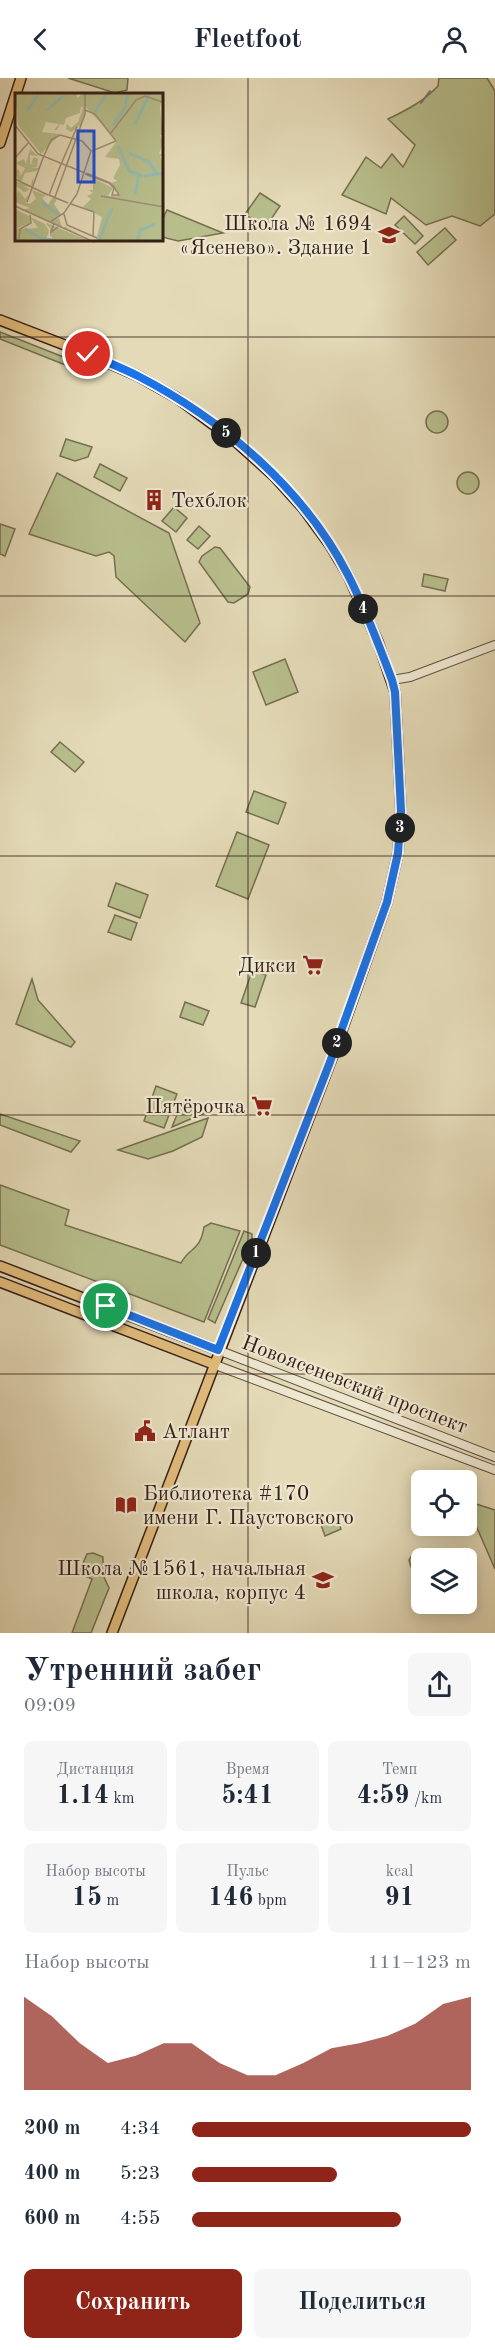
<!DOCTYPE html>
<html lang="ru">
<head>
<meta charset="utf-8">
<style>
  body { margin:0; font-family:"Old Standard TT",serif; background:#f6f6f7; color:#1f2937; height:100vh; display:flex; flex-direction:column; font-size:22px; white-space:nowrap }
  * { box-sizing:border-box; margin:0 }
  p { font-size:20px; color:#747a83 }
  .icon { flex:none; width:33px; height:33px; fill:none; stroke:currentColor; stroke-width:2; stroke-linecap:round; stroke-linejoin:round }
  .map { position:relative; height:1555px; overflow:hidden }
  .sheet { display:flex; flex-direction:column; background:#fff; flex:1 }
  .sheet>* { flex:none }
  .tools { position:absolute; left:411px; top:1392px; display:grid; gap:12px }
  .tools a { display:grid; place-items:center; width:66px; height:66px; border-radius:9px; background:#fff; box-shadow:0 3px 15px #0003; font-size:30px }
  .pin { position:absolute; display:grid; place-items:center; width:51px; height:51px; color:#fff; margin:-26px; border:3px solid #fff; border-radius:50%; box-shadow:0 2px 6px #0007 }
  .km { position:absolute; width:30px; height:30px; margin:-15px; border-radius:50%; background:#222; color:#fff; font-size:16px; line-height:30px; text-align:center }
  .round { display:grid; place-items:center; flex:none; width:63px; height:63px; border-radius:9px; background:#f6f6f7 }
  .head { display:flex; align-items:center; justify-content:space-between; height:102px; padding:0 24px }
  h1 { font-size:33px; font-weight:800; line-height:45px }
  .metrics { display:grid; grid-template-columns:repeat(3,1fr); gap:9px; height:102px; padding:6px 24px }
  .metrics div { display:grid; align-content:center; border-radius:9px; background:#f6f6f7; text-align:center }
  .metrics b { font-size:26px; font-weight:800 }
  .metrics small { font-size:16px; font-weight:400 }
  .metrics p { font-size:16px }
  .chart { height:168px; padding:12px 24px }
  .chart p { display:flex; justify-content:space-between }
  .chart svg { width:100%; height:108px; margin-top:6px; fill:#8f2418; opacity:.7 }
  .action { display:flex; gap:12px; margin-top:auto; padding:12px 24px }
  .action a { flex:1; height:69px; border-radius:9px; background:#8f2418; color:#fff; font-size:24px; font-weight:800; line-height:69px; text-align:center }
  .action a+a { background:#f6f6f7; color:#1f2937 }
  ul { padding:0 24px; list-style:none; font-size:20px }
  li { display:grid; grid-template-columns:96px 72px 1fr; align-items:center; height:45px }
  li i { height:15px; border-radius:8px; background:#8f2418 }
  header { display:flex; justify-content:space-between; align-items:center; height:78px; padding:0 24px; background:#fff; font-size:27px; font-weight:800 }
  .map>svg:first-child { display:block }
  .green { fill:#b7be8c; stroke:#766e51; stroke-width:1.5 }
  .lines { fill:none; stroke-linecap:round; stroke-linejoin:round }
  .stream { stroke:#6f7c72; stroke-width:2 }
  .minor-casing { stroke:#614d3e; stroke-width:10 }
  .major-casing { stroke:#351e16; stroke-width:12 }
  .minor { stroke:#ede7d0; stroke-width:8 }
  .major { stroke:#e2bd7c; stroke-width:9 }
  .route-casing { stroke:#fff; stroke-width:12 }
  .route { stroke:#1a73e8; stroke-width:8 }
  .grid { fill:none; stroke:#351e16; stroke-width:1.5; stroke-opacity:0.55 }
  .labels { text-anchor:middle; stroke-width:4.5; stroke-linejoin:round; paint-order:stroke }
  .poi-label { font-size:21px; fill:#351e16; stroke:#ede7d0; text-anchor:end }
  .street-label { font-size:21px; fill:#351e16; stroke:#ede7d0 }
  .inset-river { fill:none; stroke:#95bbaf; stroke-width:3 }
  .inset-road { fill:none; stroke:#9e8f77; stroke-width:1.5 }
  .view { fill:#1d4ed8; fill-opacity:0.15; stroke:#1d4ed8; stroke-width:3 }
  .inset-edge { fill:none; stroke:#351e16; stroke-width:3 }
</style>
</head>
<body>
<header><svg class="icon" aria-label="back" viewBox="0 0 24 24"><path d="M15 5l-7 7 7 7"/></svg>Fleetfoot<svg class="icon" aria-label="person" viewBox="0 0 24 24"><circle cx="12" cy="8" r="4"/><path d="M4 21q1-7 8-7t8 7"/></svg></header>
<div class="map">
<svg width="495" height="1555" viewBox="0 0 495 1555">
  <rect width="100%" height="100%" fill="#e4dab7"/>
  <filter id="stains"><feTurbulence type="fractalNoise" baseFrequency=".00333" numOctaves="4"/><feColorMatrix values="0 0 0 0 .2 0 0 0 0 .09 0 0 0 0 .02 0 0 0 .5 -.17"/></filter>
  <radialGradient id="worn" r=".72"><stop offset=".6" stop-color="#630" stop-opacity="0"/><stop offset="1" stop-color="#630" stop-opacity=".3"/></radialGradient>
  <!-- green -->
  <g class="green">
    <polygon points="68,0 128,0 127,12 115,15"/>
    <path d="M439 0H487L495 13V136L480 148 452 138 426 147 391 120 386 136 342 117 366 79 381 90 392 76 403 89 415 67 388 41C407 32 424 23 438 8Z"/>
    <polygon points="260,115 280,128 265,150 245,136"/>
    <polygon points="167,132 223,155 178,163 162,159 162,142"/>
    <polygon points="404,138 423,158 415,166 395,147"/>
    <polygon points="445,150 456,162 428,187 417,174"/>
    <polygon points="0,254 76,284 73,290 0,261"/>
    <circle cx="437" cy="344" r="11"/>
    <polygon points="66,361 92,369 88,379 75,383 60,378"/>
    <polygon points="100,386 127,400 120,413 94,399"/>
    <circle cx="468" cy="405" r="11"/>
    <polygon points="57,395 169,455 200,545 185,564 116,499 114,478 109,474 96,478 29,456"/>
    <polygon points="174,429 187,440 176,454 162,443"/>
    <polygon points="0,446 15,451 5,478 0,476"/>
    <polygon points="199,448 210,458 198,471 187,462"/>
    <polygon points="215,469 220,470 250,509 248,516 234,525 228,524 199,484 202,478"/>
    <polygon points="424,496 448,501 445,513 422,508"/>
    <polygon points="285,581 298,614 266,627 253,594"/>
    <polygon points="60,664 84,684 75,694 51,674"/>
    <polygon points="254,713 286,725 278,746 246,734"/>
    <polygon points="237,754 269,767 248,821 216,808"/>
    <polygon points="116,805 148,817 140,840 108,828"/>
    <polygon points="115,837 137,845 131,862 108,854"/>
    <polygon points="252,893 266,897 255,929 241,925"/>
    <polygon points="32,901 38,922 75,964 71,969 16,946"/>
    <polygon points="185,924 209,933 203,947 180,939"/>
    <polygon points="156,1008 177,1016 164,1050 144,1043"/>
    <polygon points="182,1024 209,1033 172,1049"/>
    <polygon points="0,1036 80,1063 71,1074 0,1047"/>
    <polygon points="208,1040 202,1059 173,1073 148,1081 118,1072"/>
    <path d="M0 1107 69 1132 65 1147 181 1185C189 1169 200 1174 204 1149L211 1145 240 1153 204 1244 0 1167Z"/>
    <polygon points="244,1153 252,1156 252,1160 215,1245 208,1241"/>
    <polygon points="473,1425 495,1432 495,1491 467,1427"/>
    <polygon points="336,1438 341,1451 325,1458 320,1444"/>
    <polygon points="420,1472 427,1476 429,1480 422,1480 421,1493 411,1489 409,1482 413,1475"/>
    <polygon points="93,1475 103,1479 103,1497 109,1510 91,1555 72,1555 92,1501 79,1495 87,1476"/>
  </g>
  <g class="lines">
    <!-- stream -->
    <polyline class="stream" points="421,25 430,13"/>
    <defs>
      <g id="minor">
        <polyline points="392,602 410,599 495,567"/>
        <polyline points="218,1272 495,1379"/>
        <polyline points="213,1286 495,1392"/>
      </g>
      <g id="major">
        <polyline points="0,65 21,0"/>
        <polyline points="0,242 88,276 138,298 177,320 234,362 274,398 303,430 330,467 348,497 378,564 395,614 401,733 398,775 387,824 335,972 112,1555"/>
        <polyline points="0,1188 218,1272"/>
        <polyline points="0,1204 213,1286"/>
      </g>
    </defs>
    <!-- minor casing -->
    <use href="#minor" class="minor-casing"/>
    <!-- major casing -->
    <use href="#major" class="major-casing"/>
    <!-- minor -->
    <use href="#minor" class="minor"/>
    <!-- major -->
    <use href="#major" class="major"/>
  </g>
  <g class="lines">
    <defs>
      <path id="route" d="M88 276C105 283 122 290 138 298 223 342 304 411 348 497 365 530 379 567 392 602L395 614 401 733 398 775 387 824 330 984 218 1272 106 1228"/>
    </defs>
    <!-- route casing -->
    <use href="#route" class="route-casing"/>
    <!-- route -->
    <use href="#route" class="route"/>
  </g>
  <!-- grid -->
  <path class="grid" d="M248 0V1555M0 259H495M0 518H495M0 778H495M0 1037H495M0 1296H495"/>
  <!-- icons -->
  <defs>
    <symbol id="school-bare" viewBox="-9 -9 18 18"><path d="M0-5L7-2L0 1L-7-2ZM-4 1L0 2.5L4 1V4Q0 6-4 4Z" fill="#8f2418" stroke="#ede7d0" stroke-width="2.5" paint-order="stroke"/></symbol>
    <symbol id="building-bare" viewBox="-9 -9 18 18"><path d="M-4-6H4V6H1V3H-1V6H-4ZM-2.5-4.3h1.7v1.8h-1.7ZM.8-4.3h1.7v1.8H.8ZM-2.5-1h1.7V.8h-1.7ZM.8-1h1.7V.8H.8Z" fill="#8f2418" stroke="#ede7d0" stroke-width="2.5" paint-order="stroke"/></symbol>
    <symbol id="supermarket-bare" viewBox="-9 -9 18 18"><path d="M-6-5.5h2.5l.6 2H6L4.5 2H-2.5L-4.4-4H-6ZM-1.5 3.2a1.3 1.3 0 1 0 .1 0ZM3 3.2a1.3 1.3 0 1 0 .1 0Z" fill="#8f2418" stroke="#ede7d0" stroke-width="2.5" paint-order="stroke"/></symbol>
    <symbol id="civic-bare" viewBox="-9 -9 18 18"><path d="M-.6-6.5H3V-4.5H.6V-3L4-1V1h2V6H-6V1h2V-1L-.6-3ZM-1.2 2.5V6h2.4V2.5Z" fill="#8f2418" stroke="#ede7d0" stroke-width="2.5" paint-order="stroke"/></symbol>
    <symbol id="library-bare" viewBox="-9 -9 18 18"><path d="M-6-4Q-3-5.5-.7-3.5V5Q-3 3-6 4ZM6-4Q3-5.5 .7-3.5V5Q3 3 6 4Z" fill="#8f2418" stroke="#ede7d0" stroke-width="2.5" paint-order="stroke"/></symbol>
  </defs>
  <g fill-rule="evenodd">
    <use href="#school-bare" x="374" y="142" width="30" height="30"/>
    <use href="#building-bare" x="139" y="407" width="30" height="30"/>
    <use href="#supermarket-bare" x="298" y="872" width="30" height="30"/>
    <use href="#supermarket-bare" x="247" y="1013" width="30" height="30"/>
    <use href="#civic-bare" x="130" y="1338" width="30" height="30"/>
    <use href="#library-bare" x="111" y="1412" width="30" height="30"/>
    <use href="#school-bare" x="308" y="1487" width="30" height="30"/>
  </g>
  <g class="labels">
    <!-- poi labels -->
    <g class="poi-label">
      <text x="372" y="152">Школа № 1694<tspan x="372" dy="24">«Ясенево». Здание 1</tspan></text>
      <text x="171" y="429" text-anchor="start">Техблок</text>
      <text x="296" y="894">Дикси</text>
      <text x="245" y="1035">Пятёрочка</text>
      <text x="162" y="1360" text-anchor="start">Атлант</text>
      <text x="143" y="1422" text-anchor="start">Библиотека #170<tspan x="143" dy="24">имени Г. Паустовского</tspan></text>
      <text x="306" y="1497">Школа №1561, начальная<tspan x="306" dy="24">школа, корпус 4</tspan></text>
    </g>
    <!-- street labels -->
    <g class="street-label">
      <text transform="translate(355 1306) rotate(21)" y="7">Новоясеневский проспект</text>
    </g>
  </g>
  <!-- overview -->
  <g transform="translate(15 15)">
    <rect width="148" height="148" fill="#e4dab7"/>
    <path d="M0 0H61L62 5 69 0 71 17 66 32 56 39 51 36 52 31 56 35 63 29 68 15 66 13 65 20 51 25 49 32 45 31 42 37H39L44 31 31 29 27 39 45 41 26 61 3 32ZM70 0H148L145 14 148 42H145L148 50 144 61H148L145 64 149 72 148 148H81L87 124 68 114 76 106 72 103 78 100 74 97H78V85L98 95 93 103H104L96 90 102 88 98 85 105 72 104 66 90 64 102 48 70 13ZM15 56 23 63 15 62V71L21 72 16 70 19 64 23 66 22 74 17 75H23L26 71 22 78 10 80 6 89 16 93 17 87 19 85 17 94 9 93 15 97 9 99 0 92V88L5 90 0 80 3 76 6 81 1 80 6 82 10 75 0 70 9 66 11 71ZM3 97 10 106 13 102 11 110 15 111 21 106 17 97 31 102 27 105 33 112 38 104 42 106 39 111 46 121 36 128 44 125 47 134H51L48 129 52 135 66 142 7 117 15 115 0 109ZM0 116 14 123 16 129 1 136 23 135 15 124 30 131 34 138 31 147 0 148ZM31 131 32 130 74 148H42L35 143V135Z" fill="#b7be8c"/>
    <path class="inset-river" d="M13 17 24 0M32 17 49 2M80 19 92 0M120 31 135 0M98 32 110 15 113 0M103 53 114 78 128 83M114 60 134 69 141 80M129 83 149 80M120 101 124 82M27 109 44 122M10 136 27 146 41 147M84 148 97 115M122 149 125 137 140 131"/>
    <path class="inset-road" d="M30 0H51M70 17 80 21 101 48 77 58M0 32 23 61 70 80M96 40 121 7 130 3 147 9M0 65 13 50M28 65 36 47 45 42 67 48 76 58 62 101 49 120 35 129M44 76 62 34M44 76 34 102 53 110M70 81 94 90 99 95 97 102H104L99 94 95 90 71 80M0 86 33 102M86 103 149 114M40 104 70 21V0M12 109 28 65M56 111 79 119M0 113 79 149M49 121 52 132 82 145M39 130 36 139 43 134M78 143 79 119M4 146 5 136 16 130 15 122"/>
    <path class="view" d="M63 38H79V89H63Z"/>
    <rect width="148" height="148" class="inset-edge"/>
  </g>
  <rect width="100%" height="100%" filter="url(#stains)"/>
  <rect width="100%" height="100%" fill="url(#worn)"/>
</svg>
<div class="tools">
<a><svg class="icon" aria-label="locate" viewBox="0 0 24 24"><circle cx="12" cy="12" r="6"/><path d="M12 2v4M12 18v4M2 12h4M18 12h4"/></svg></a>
<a><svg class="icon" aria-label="layers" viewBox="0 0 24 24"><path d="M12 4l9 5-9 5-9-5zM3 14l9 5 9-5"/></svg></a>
</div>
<div class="pin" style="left:106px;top:1228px;background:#1e9e55"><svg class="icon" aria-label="arrive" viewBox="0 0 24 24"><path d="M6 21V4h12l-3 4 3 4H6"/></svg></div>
<div class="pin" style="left:88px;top:276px;background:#d93025"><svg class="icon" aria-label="check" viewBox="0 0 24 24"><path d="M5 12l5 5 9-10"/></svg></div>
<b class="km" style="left:256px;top:1175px">1</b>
<b class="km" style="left:337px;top:965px">2</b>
<b class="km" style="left:400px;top:750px">3</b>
<b class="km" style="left:363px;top:531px">4</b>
<b class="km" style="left:226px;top:355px">5</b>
</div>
<section class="sheet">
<div class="head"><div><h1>Утренний забег</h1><p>09:09</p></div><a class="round"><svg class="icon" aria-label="share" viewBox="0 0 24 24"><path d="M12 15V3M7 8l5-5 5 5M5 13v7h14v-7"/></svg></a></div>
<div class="metrics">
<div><p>Дистанция</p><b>1.14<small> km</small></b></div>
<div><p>Время</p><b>5:41</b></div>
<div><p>Темп</p><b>4:59<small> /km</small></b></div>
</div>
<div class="metrics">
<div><p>Набор высоты</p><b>15<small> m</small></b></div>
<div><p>Пульс</p><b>146<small> bpm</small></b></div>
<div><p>kcal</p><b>91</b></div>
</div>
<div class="chart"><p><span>Набор высоты</span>111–123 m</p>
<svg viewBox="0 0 160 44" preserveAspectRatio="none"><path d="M0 44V6L10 14L20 25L30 33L40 30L50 25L60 25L70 33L80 38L90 38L100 33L110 27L120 25L130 22L140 17L150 9L160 6V44z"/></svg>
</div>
<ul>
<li><b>200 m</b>4:34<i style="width:100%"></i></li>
<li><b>400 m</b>5:23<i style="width:52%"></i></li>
<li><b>600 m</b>4:55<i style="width:75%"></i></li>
</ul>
<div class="action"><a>Сохранить</a><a>Поделиться</a></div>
</section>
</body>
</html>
